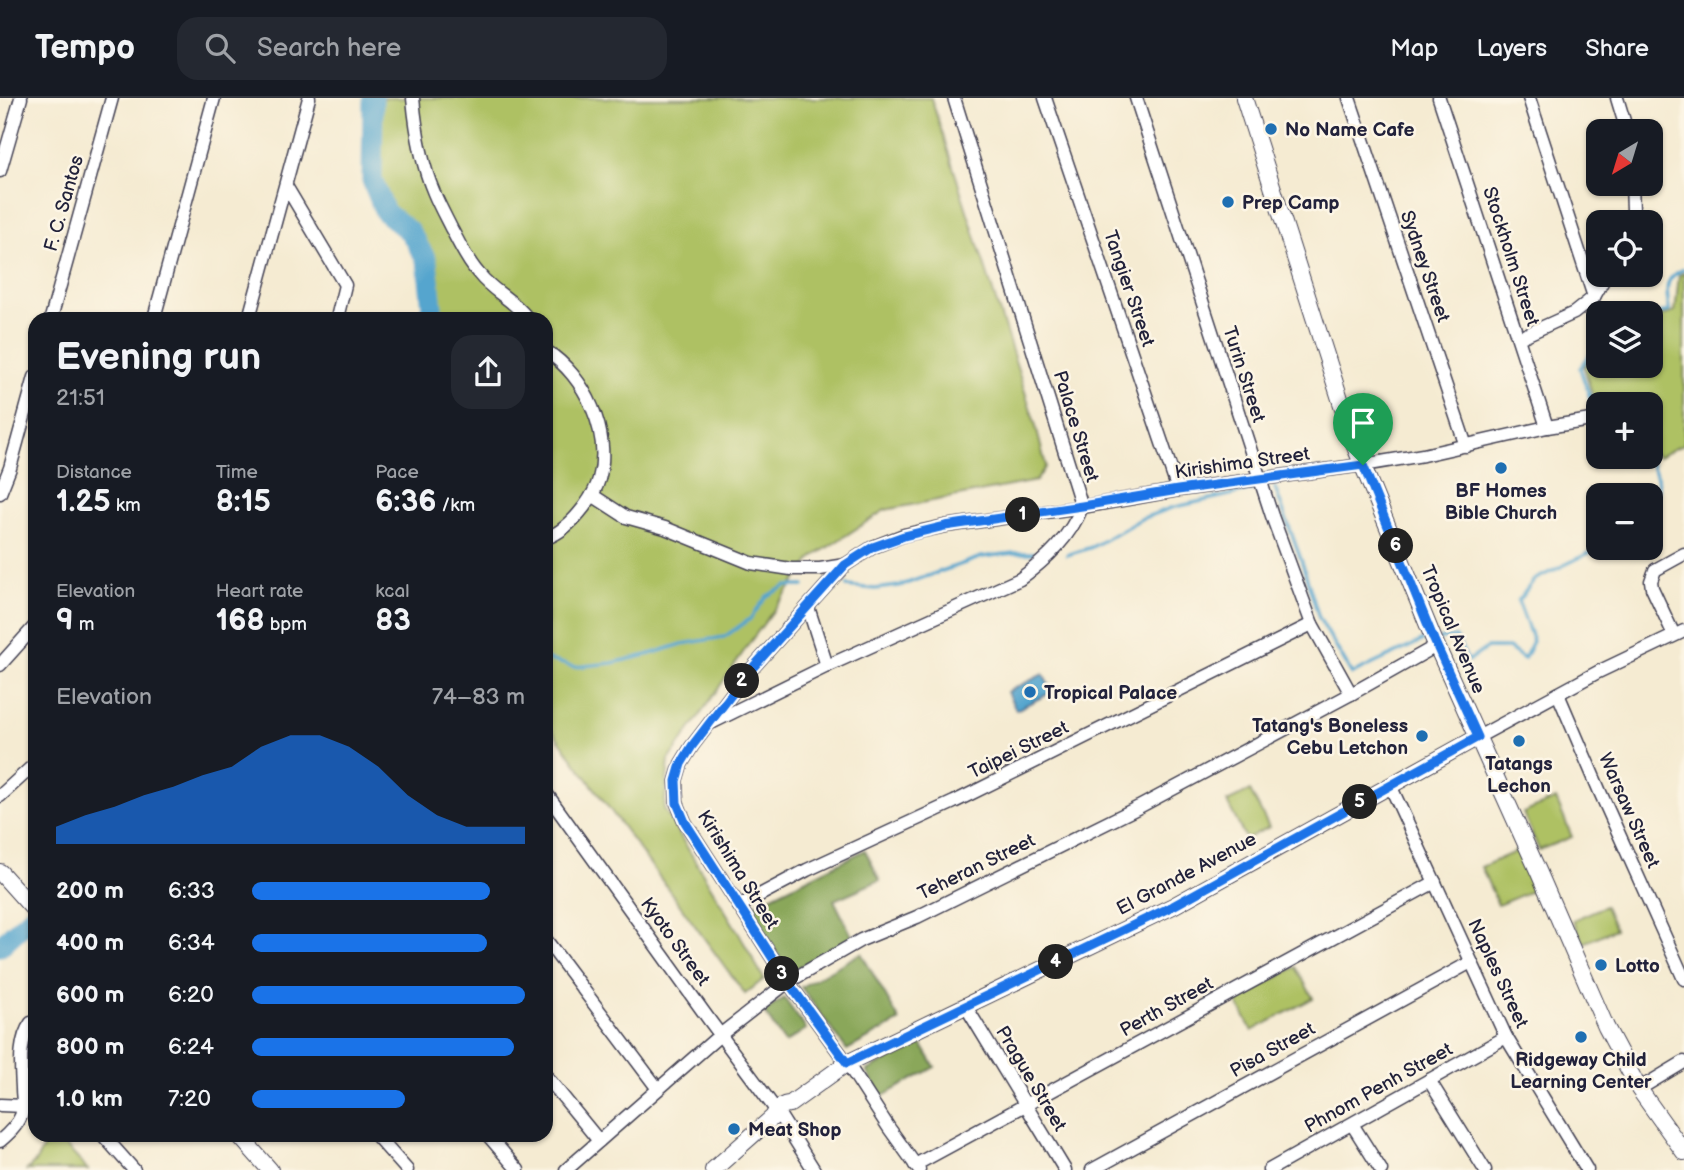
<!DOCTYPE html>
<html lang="en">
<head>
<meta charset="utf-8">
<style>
  body { margin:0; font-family:"Balsamiq Sans",sans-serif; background:#242831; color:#f1f3f6; height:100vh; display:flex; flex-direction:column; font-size:26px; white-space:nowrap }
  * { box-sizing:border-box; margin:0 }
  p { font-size:23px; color:#9ea1a6 }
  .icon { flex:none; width:38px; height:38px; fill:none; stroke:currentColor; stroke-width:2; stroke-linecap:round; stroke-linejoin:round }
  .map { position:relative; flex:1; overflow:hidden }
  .details { position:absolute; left:28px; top:214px; width:525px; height:830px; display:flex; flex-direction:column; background:#171b24; border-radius:21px; box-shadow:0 2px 5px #0004 }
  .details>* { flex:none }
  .needle { width:46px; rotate:218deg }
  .controls { position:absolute; left:1586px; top:21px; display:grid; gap:14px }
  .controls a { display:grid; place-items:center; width:77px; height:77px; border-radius:14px; background:#171b24; box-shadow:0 2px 5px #0004; font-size:35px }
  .pin { position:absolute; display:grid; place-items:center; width:60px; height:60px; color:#fff; margin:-72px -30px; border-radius:50% 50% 50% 0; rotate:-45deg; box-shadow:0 0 7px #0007 }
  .pin .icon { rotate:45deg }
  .km { position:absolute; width:35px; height:35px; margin:-18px; border-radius:50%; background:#222; color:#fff; font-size:19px; line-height:35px; text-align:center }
  .round { display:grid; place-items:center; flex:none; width:74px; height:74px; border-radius:21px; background:#242831 }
  .overview { display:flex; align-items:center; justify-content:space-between; height:119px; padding:0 28px }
  h1 { font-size:38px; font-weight:700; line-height:52px }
  .metrics { display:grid; grid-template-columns:repeat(3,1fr); gap:10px; height:119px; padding:7px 28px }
  .metrics div { display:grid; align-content:center }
  .metrics b { font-size:30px; font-weight:700 }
  .metrics small { font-size:19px; font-weight:400 }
  .metrics p { font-size:19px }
  .chart { height:196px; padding:14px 28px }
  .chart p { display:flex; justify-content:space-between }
  .chart svg { width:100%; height:126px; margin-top:7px; fill:#1a73e8; opacity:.7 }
  ul { padding:0 28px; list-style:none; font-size:23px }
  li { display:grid; grid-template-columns:112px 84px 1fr; align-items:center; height:52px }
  li i { height:18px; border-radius:9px; background:#1a73e8 }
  header { display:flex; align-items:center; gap:42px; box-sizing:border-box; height:98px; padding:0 35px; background:#171b24; border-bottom:2px solid #363941 }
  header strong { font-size:33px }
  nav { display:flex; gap:38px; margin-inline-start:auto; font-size:24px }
  .search { width:490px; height:63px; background:#242831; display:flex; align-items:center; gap:18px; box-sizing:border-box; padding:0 24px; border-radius:21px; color:#9ea1a6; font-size:26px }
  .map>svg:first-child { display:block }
  .green { fill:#aec164; stroke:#687250; stroke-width:2 }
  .forest { fill:#8aa75a; stroke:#56644a; stroke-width:2 }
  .water { fill:#54a5ce; stroke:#3b6484; stroke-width:2 }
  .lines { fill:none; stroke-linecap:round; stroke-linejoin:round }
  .stream { stroke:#54a5ce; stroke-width:3.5 }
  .river { stroke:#54a5ce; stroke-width:21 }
  .minor-casing { stroke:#424052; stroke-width:15 }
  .tertiary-casing { stroke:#424052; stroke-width:18 }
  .minor { stroke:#fff; stroke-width:12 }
  .tertiary { stroke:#fff; stroke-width:16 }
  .route-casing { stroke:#fff; stroke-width:14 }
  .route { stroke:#1a73e8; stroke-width:9 }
  .poi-dot { fill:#1f6fb2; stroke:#fcf5e5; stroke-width:2.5 }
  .labels { text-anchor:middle; stroke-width:5; stroke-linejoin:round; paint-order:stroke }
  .poi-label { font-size:19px; font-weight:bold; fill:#22223b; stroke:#fcf5e5; text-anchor:start }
  .street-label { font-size:19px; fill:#22223b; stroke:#fcf5e5 }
</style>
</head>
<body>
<header>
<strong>Tempo</strong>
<div class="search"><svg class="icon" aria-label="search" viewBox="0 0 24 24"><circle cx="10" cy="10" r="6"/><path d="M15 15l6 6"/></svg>Search here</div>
<nav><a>Map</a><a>Layers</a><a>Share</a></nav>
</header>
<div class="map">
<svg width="1684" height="1072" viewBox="0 0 1684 1072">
  <rect width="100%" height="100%" fill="#fcf5e5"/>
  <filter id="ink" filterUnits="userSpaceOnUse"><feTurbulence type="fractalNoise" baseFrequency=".0143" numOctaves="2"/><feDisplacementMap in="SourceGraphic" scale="14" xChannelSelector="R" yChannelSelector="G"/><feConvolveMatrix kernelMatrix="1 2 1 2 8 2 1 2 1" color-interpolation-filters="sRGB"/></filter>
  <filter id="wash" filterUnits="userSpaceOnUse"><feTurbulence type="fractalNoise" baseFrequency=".00686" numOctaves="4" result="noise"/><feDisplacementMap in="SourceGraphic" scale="28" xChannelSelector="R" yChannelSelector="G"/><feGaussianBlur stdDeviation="1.57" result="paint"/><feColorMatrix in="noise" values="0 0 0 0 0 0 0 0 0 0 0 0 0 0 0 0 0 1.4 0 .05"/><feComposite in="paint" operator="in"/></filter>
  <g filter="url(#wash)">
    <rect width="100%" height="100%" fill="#f5ebd2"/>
    <!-- green -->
    <g class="green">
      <polygon points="373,0 931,0 1035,325 1046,368 1036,383 885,412 813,459 753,540 669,662 664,711 738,834 764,881 745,896 546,624 546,220 427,220 432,209 427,163 410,134 385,114 372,82"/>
      <polygon points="1684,175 1684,346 1658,359 1650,352 1650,306 1600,306 1593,300 1584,268 1598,254 1598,268 1650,268 1650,222 1675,214 1679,177"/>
      <polygon points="1250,693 1269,729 1246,741 1227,704"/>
      <polygon points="1556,701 1572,739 1539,752 1523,715"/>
      <polygon points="1519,752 1536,791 1498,807 1481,769"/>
      <polygon points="1605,808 1615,831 1584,845 1573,822"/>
      <polygon points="1296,869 1313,900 1252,933 1236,902"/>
      <polygon points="51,1036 55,1036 88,1072 27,1072 36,1063"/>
    </g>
    <!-- forest -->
    <g class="forest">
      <polygon points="865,752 880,782 834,802 853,840 789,874 748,810"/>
      <polygon points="861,855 900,923 847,952 801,889"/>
      <polygon points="784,900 806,931 785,945 764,914"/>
      <polygon points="920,944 935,969 881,999 867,973"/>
    </g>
    <!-- water -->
    <polygon class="water" points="1043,576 1052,594 1016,612 1007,594"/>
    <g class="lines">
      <!-- stream -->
      <g class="stream">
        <path d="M1650 217 1669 213C1667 193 1662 180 1684 171"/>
        <polyline points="1598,246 1580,270 1590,300 1598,308"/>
        <path d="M1647 359C1659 379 1664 392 1650 413"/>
        <polyline points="1275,390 1302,464 1319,520 1352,576 1428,540"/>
        <polyline points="1067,457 1092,449 1141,421 1171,410 1252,392"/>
        <polyline points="847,488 875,491 899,488 982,459 1014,455 1035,455"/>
        <polyline points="1439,541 1456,539 1468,563 1487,550 1509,550 1524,561 1533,543 1518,503 1534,482 1599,450"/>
        <polyline points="546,561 574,569 612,565 647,557 682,546 724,539 750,521 767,498 786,488 804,488"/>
      </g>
      <!-- river -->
      <g class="river">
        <polyline points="373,0 372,82 385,114 410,134 427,163 432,209 427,220"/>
        <polyline points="0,848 35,816"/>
      </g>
    </g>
  </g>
  <g filter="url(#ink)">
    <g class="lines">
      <defs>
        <g id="minor">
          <path d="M413 0C416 33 421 65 434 95 439 107 445 118 451 130 459 145 467 163 479 176 493 194 514 202 527 220"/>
          <polyline points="1045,0 1178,392"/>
          <polyline points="1136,0 1272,418 1312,526 1351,596"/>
          <polyline points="1349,0 1466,348"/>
          <polyline points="1439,0 1547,329"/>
          <polyline points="1529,0 1594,199"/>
          <polyline points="1617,0 1627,33"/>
          <polyline points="0,73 21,0"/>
          <polyline points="286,88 345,187 337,220"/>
          <polyline points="1629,124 1633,112 1632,86"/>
          <polyline points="51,220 112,0"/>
          <polyline points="154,220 214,0"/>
          <polyline points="249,220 309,0"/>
          <polyline points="1519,240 1574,215 1594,199 1606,177"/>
          <path d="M546 253C585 277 612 336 599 381 596 392 590 401 584 409 574 422 561 435 546 440"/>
          <polyline points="0,395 10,370 35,279"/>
          <polyline points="592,397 626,419 665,430 751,465 791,471 820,471 845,467"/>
          <polyline points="808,509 827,568"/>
          <polyline points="1674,537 1652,490 1651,483 1655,472 1684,456"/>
          <polyline points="0,567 35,528"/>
          <polyline points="1558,596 1600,694 1684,881"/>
          <path d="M713 624 827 568 1020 481C1047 461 1070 439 1082 409L954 0"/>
          <polyline points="1478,639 1598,574 1684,533"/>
          <polyline points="1390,687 1506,939 1587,1072"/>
          <polyline points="546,695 710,923 776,1012"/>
          <polyline points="0,698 35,666"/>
          <polyline points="739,808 807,772 954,704 1312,526"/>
          <polyline points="546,842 658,991"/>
          <polyline points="965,907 1065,1072"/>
          <polyline points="546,978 599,1043"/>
          <polyline points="1429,982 1485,1072"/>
          <polyline points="1639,991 1684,964"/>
          <polyline points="0,1007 24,1008"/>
          <polyline points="780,1018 814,1072"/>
          <polyline points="1352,1026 1381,1072"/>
          <polyline points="102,1036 134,1072"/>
          <polyline points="375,1036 407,1072"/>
          <polyline points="487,1036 518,1072"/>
          <path d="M0 1043C8 1036 17 1028 21 1018 25 1008 22 1000 22 990 21 969 18 943 31 925"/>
          <polyline points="915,1067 1435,784"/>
          <polyline points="566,1072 720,937 788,884 861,842 917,819 1139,709 1351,596 1436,548"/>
          <polyline points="919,1072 889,1030 847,965 788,884 685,724 677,705 676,683 681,666 692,648 748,575 845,467 873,449 904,437 945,428 1082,409 1178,392 1363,367 1423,357 1547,329 1591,322"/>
          <polyline points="1092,1072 1471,864"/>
          <polyline points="1269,1072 1506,939"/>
        </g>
        <g id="tertiary">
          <polyline points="1244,0 1356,351 1434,542 1539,775 1606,929 1639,991 1684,1054"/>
          <polyline points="0,774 35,813"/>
          <polyline points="238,1036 270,1072"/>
          <path d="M713 1072 773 1019C777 1011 782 1006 790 1006L847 965 1173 808 1478 639"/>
        </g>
      </defs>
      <!-- minor casing -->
      <use href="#minor" class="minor-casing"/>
      <!-- tertiary casing -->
      <use href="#tertiary" class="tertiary-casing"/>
      <!-- minor -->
      <use href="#minor" class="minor"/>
      <!-- tertiary -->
      <use href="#tertiary" class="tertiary"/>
    </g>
  </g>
  <g class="lines" filter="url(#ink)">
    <defs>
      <polygon id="route" points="1363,367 1434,542 1478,639 1173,808 847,965 788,884 685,724 677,705 676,683 681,666 692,648 748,575 845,467 873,449 904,438 945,428 1082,408 1178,392"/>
    </defs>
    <!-- route casing -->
    <use href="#route" class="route-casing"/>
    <!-- route -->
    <use href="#route" class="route"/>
  </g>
  <!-- markers -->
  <g class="poi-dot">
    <circle cx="1271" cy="31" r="7"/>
    <circle cx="1228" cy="104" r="7"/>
    <circle cx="1501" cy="370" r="7"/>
    <circle cx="1030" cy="594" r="7"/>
    <circle cx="1422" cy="638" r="7"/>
    <circle cx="1519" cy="643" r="7"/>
    <circle cx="1601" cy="867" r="7"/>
    <circle cx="1581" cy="939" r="7"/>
    <circle cx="734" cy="1031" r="7"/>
  </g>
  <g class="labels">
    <!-- poi labels -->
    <g class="poi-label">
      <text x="1285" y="38">No Name Cafe</text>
      <text x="1242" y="111">Prep Camp</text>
      <text x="1501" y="399" text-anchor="middle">BF Homes<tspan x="1501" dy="22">Bible Church</tspan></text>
      <text x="1044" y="601">Tropical Palace</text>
      <text x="1408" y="634" text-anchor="end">Tatang's Boneless<tspan x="1408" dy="22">Cebu Letchon</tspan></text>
      <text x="1519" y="672" text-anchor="middle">Tatangs<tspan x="1519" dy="22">Lechon</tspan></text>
      <text x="1615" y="874">Lotto</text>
      <text x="1581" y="968" text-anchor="middle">Ridgeway Child<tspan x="1581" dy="22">Learning Center</tspan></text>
      <text x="748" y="1038">Meat Shop</text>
    </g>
    <!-- street labels -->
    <g class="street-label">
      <text transform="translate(63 105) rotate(-74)" y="7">F. C. Santos</text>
      <text transform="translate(1512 158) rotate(72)" y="7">Stockholm Street</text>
      <text transform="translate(1426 168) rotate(71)" y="7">Sydney Street</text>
      <text transform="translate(1130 190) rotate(71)" y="7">Tangier Street</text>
      <text transform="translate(1245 276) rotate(72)" y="7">Turin Street</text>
      <text transform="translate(1077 328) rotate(73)" y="7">Palace Street</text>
      <text transform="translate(1242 364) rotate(-8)" y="7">Kirishima Street</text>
      <text transform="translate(1454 531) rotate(67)" y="7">Tropical Avenue</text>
      <text transform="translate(1018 651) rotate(-26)" y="7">Taipei Street</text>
      <text transform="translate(1630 712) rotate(66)" y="7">Warsaw Street</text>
      <text transform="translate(976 768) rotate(-26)" y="7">Teheran Street</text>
      <text transform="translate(739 771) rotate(58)" y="7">Kirishima Street</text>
      <text transform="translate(1186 775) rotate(-28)" y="7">El Grande Avenue</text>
      <text transform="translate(676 843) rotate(54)" y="7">Kyoto Street</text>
      <text transform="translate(1499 875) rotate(65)" y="7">Naples Street</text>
      <text transform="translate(1166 908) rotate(-29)" y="7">Perth Street</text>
      <text transform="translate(1272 951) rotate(-29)" y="7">Pisa Street</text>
      <text transform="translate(1032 980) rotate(59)" y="7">Prague Street</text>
      <text transform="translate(1378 989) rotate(-29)" y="7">Phnom Penh Street</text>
    </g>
  </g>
</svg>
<div class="controls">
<a><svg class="needle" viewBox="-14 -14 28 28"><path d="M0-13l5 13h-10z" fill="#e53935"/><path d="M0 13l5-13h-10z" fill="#9ea1a6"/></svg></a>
<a><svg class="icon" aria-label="locate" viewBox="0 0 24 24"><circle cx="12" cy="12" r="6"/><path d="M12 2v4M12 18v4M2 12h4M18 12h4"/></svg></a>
<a><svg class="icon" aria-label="layers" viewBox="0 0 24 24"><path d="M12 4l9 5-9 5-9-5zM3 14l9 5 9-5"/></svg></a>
<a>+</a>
<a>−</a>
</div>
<div class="pin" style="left:1363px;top:367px;background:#1e9e55"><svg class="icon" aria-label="arrive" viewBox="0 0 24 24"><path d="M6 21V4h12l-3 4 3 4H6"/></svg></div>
<b class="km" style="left:1023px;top:417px">1</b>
<b class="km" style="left:742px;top:583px">2</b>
<b class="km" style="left:782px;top:876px">3</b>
<b class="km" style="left:1056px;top:864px">4</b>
<b class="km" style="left:1360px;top:704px">5</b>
<b class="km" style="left:1396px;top:448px">6</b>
<section class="details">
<div class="overview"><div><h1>Evening run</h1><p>21:51</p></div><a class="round"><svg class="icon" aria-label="share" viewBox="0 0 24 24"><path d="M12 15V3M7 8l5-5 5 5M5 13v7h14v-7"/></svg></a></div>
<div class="metrics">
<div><p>Distance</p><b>1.25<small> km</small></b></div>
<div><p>Time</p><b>8:15</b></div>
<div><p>Pace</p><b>6:36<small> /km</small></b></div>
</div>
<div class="metrics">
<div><p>Elevation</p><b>9<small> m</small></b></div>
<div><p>Heart rate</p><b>168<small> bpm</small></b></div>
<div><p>kcal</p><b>83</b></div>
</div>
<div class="chart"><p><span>Elevation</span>74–83 m</p>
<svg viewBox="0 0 160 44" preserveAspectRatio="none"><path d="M0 44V38L10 34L20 31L30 27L40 24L50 20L60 17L70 10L80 6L90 6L100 10L110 17L120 27L130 34L140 38L150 38L160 38V44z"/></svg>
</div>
<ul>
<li><b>200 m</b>6:33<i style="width:87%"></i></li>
<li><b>400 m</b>6:34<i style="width:86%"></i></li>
<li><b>600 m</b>6:20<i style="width:100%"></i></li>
<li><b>800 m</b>6:24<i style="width:96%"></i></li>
<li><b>1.0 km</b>7:20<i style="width:56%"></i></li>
</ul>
</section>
</div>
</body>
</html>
